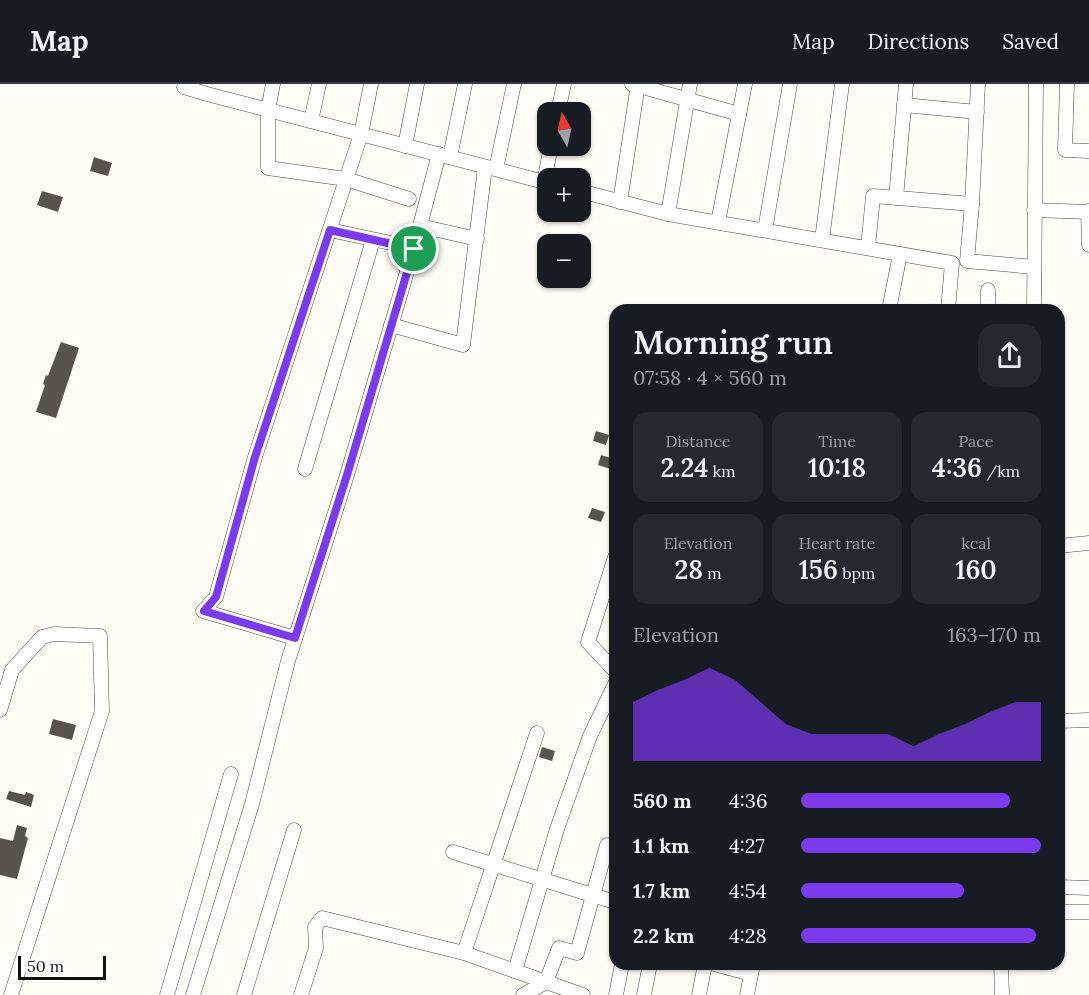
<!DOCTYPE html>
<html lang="en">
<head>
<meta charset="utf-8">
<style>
  body { margin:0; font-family:Lora,serif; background:#242831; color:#f1f3f6; height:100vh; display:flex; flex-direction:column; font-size:22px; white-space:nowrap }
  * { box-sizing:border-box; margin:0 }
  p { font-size:20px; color:#9ea1a6 }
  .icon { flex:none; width:33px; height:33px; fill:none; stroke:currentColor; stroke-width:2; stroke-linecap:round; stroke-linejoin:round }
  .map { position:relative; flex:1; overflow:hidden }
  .side { position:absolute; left:609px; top:220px; width:456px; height:666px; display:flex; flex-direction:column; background:#171b24; border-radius:18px; box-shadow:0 2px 4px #0004 }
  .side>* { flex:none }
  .needle { width:39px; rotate:351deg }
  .buttons { position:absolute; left:537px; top:18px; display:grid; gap:12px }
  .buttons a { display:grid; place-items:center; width:54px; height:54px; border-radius:12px; background:#171b24; box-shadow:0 2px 4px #0004; font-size:30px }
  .scale { position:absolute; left:18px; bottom:15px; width:88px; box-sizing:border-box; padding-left:6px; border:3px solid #111; border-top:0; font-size:16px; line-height:21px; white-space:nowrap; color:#111; -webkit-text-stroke:4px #fff; paint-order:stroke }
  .pin { position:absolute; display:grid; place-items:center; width:51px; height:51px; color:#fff; margin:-26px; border:3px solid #fff; border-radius:50%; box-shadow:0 2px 6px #0007 }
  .round { display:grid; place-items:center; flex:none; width:63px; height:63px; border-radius:18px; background:#242831 }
  .summary { display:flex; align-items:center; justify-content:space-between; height:102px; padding:0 24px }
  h1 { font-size:33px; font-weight:600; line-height:45px }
  .stats { display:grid; grid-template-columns:repeat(3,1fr); gap:9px; height:102px; padding:6px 24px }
  .stats div { display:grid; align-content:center; border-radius:15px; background:#242831; text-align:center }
  .stats b { font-size:26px; font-weight:600 }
  .stats small { font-size:16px; font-weight:400 }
  .stats p { font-size:16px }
  .chart { height:168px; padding:12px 24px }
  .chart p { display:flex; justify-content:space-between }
  .chart svg { width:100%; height:108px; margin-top:6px; fill:#7c3aed; opacity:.7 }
  ul { padding:0 24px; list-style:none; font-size:20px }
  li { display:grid; grid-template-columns:96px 72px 1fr; align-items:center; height:45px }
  li i { height:15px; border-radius:8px; background:#7c3aed }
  header { display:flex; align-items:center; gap:36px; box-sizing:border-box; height:84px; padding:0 30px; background:#171b24; border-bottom:2px solid #363941 }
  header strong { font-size:28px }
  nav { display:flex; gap:33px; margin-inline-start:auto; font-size:21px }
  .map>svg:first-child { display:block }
  .building { fill:#5a524d }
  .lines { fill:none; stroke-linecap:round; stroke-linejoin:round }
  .minor-casing { stroke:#444; stroke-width:15 }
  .minor { stroke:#fff; stroke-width:14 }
  .route-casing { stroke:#fff; stroke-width:12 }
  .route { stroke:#7c3aed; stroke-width:8 }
</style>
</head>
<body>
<header>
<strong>Map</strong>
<nav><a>Map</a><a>Directions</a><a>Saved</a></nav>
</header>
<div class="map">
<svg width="1089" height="911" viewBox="0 0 1089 911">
  <rect width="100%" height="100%" fill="#fffdf5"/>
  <!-- building -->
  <g class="building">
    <polygon points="94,73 112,79 108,92 90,87"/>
    <polygon points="42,107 63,113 58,128 37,121"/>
    <polygon points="61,258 79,264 56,334 36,328 45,301 43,300 46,291 48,292"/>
    <polygon points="596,347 609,351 606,361 593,357"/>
    <polygon points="601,371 614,375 611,385 598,381"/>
    <polygon points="592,424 605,428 601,438 588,434"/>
    <polygon points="53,635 76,641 72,656 49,650"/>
    <polygon points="542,663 555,667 552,677 539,673"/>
    <polygon points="9,707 25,711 26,708 34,711 31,723 6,715"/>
    <polygon points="17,741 27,744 25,752 28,754 17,795 0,791 0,754 13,757"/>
  </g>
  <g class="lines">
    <defs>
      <g id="minor">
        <polyline points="185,0 184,3 207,10 548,99"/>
        <polyline points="273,0 268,26 268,84 346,95 409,115"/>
        <polyline points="632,0 739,30"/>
        <polyline points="978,0 972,120 967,177 1034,183"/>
        <polyline points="1067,0 1065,66 1089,67"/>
        <polyline points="904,21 977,28"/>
        <polyline points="558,28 564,0"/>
        <polyline points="311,37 319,0"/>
        <polyline points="405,62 417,0"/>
        <polyline points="450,73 465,0"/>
        <polyline points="496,85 514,0"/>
        <polyline points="544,98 551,62"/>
        <polyline points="580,107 668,130 952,179 948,226"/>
        <polyline points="896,114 906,0"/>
        <polyline points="620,118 638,0"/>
        <polyline points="1034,126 1089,128"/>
        <polyline points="1088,127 1089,161"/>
        <polyline points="668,130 690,0"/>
        <polyline points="718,138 745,0"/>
        <polyline points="420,142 477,155"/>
        <polyline points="330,146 414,164 439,70"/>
        <polyline points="765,146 790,0"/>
        <polyline points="822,156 842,0"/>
        <polyline points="868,164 873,112 972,120"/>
        <polyline points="889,226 900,170"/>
        <polyline points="988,226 988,206"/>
        <polyline points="1034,226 1036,0"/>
        <polyline points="391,241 463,261 485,83"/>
        <polyline points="305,385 373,156"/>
        <polyline points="1059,462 1089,459"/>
        <polyline points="615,473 588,558 615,587"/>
        <polyline points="295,554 203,527 216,513 255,373 361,50 371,0"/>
        <polyline points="0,626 12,586 42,553 54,550 100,552 102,627 11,911"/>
        <polyline points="1059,637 1089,636"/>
        <polyline points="453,768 615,818"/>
        <polyline points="1059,803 1089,804"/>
        <polyline points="1059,828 1089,828"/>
        <polyline points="464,869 537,649"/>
        <polyline points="714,880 751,890"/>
        <polyline points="1001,880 1002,911"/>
        <polyline points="515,887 557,745 590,652 615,600"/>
        <polyline points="167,911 231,690"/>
        <polyline points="193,911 252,720 288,577 347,391 414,164"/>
        <polyline points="244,911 294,746"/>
        <polyline points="301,911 316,864 315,843 322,834 464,869 583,911"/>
        <polyline points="523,911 546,898 559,864 577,869 607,761"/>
        <polyline points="616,911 622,880"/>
        <polyline points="644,911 650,880"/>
        <polyline points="699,911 705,880"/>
        <polyline points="747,911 753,880"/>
      </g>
    </defs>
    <!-- minor casing -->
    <use href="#minor" class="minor-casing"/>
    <!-- minor -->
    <use href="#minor" class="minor"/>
  </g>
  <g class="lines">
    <defs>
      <polygon id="route" points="330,146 414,165 347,391 295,554 204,527 216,513 255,373"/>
    </defs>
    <!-- route casing -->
    <use href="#route" class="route-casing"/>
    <!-- route -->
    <use href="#route" class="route"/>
  </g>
</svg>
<div class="buttons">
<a><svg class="needle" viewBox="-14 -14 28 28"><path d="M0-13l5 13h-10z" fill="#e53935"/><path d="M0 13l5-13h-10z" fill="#9ea1a6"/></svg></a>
<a>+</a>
<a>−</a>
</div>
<div class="scale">50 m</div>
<div class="pin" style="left:414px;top:165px;background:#1e9e55"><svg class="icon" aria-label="arrive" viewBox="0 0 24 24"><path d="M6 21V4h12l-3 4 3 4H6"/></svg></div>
<section class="side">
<div class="summary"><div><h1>Morning run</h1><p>07:58 · 4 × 560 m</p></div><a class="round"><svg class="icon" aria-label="share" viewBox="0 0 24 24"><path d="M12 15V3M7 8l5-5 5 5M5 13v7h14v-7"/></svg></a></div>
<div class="stats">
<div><p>Distance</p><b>2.24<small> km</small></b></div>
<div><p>Time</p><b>10:18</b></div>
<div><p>Pace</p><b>4:36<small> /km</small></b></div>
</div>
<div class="stats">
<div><p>Elevation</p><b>28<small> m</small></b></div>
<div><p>Heart rate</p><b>156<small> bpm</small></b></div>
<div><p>kcal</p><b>160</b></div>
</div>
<div class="chart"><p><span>Elevation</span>163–170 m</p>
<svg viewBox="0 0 160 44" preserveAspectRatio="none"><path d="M0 44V20L10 15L20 11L30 6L40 11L50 20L60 29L70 33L80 33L90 33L100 33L110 38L120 33L130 29L140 24L150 20L160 20V44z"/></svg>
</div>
<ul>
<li><b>560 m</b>4:36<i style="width:87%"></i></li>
<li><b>1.1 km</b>4:27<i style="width:100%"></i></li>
<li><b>1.7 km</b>4:54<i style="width:68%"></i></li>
<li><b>2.2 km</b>4:28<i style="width:98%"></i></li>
</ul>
</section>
</div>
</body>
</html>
